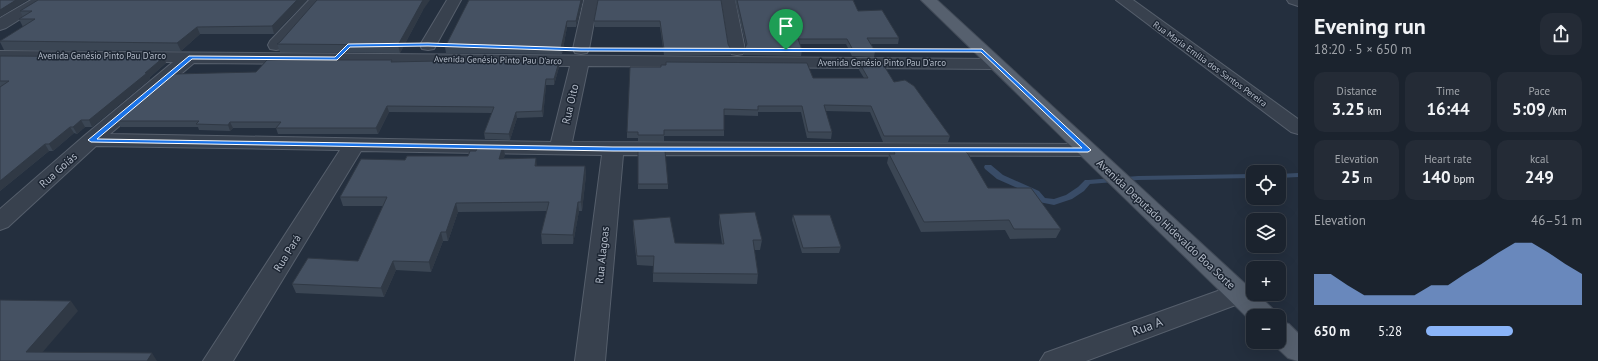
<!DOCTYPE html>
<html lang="en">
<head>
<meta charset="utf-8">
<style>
  body { margin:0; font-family:"PT Sans",sans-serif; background:#242b36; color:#f1f3f6; height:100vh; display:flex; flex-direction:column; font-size:15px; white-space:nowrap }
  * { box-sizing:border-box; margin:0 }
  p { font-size:13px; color:#a0a4aa }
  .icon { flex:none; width:22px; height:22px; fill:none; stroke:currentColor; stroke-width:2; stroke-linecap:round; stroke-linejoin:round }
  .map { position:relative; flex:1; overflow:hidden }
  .details { display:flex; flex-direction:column; background:#1b232e; width:300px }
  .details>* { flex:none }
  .buttons { position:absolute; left:1246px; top:165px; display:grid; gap:8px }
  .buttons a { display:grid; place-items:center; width:40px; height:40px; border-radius:8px; background:#1b232e; box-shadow:0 4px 16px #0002,0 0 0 1px #39404a; font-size:20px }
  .pin { position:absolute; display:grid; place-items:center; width:34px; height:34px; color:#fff; margin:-41px -17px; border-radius:50% 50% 50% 0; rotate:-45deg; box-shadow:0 0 4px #0007 }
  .pin .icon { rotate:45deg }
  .round { display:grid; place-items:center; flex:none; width:42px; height:42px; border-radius:12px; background:#242b36 }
  .summary { display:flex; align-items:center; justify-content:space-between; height:68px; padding:0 16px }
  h1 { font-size:22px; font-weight:800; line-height:30px }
  .figures { display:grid; grid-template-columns:repeat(3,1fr); gap:6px; height:68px; padding:4px 16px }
  .figures div { display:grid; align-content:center; border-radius:10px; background:#242b36; text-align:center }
  .figures b { font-size:17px; font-weight:800 }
  .figures small { font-size:11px; font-weight:400 }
  .figures p { font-size:11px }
  .chart { height:112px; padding:8px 16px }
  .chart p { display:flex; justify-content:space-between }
  .chart svg { width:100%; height:72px; margin-top:4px; fill:#8ab4f8; opacity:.7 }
  ul { padding:0 16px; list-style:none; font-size:13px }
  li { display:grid; grid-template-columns:64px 48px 1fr; align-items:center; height:30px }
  li i { height:10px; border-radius:5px; background:#8ab4f8 }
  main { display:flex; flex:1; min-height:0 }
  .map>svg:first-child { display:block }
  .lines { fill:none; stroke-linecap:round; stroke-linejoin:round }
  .stream { fill:#394c67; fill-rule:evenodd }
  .minor-casing { stroke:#565f6c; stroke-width:2 }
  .major-casing { stroke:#414a57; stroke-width:2 }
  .minor { fill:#38414e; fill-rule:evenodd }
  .major { fill:#56606e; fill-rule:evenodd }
  .wall { fill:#3b4654 }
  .shaded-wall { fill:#303945 }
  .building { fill:#455162; stroke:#303945 }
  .route { fill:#1a73e8; stroke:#fff; fill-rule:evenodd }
  .labels { text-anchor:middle; stroke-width:3; stroke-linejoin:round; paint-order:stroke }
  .far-street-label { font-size:9px; fill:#b4bcc9; stroke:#1d2633 }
  .street-label { font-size:11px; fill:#b4bcc9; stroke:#1d2633 }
  .near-street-label { font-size:13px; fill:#b4bcc9; stroke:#1d2633 }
</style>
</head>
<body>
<main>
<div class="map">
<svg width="1298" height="361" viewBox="0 0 1298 361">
  <rect width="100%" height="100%" fill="#242f3e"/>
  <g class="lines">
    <!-- stream -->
    <g class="stream">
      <polygon points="985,165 991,165 1003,175 1039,191 1045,198 1054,199 1066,195 1078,187 1085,180 1088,180 1138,176 1253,174 1253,178 1138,180 1090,184 1084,191 1072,199 1054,205 1039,202 1033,195 997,179 985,169 984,167"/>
      <polygon points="1298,173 1298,177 1279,178 1279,174"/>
    </g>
    <defs>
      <g id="minor">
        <polygon points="31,0 48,0 46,3 6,28 0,30 0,18"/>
        <polygon points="309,0 324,0 282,49 276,50 270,49 268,45 270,41"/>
        <polygon points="447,0 461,0 434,49 428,50 422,49 420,45"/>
        <polygon points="584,0 598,0 589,49 587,53 581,54 575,53 573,49"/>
        <polygon points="721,0 735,0 745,50 743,54 737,55 731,54 729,50"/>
        <polygon points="1116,0 1133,0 1298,119 1298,134 1291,132"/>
        <polygon points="1287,0 1298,0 1298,6 1289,3"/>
        <path d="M0 51 995 59 1001 60 1004 64 1001 68 995 69 588 66 572 142 1088 144 1095 146 1098 150 1095 154 1088 156 623 155 605 361H575L602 155 361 151 233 361H203L340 150 96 146 8 227 0 230V209L84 136 173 62 0 61ZM194 63 570 66 551 142 110 134Z"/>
        <polygon points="1240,283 1249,286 1253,293 1249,300 1086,361 1040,361 1045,353"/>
      </g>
      <g id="major">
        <polygon points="921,0 937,0 1253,291 1253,294 1257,294 1273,309 1277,316 1253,316 1253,323"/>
        <polygon points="1279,321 1289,324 1298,333 1298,361 1288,358 1271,342 1279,342"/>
      </g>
    </defs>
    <!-- minor casing -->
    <use href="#minor" class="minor-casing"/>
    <!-- major casing -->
    <use href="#major" class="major-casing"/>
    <!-- minor -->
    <use href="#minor" class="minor"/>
    <!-- major -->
    <use href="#major" class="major"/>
  </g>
  <!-- wall -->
  <g class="wall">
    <polygon points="307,0 274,34 200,34 181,51 4,50 0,42 0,41 23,27 19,19 23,17 20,11"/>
    <polygon points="583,0 576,27 567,27 562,54 446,53 445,47"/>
    <polygon points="598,0 728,44 731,50 731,55 664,55 660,27 595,27 594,21"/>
    <polygon points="735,0 853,0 858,11 899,38 898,44 871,44 875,51 874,57 852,56 846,44 800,44 802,50 801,56 743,55 744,50 746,46"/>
    <polygon points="423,10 400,53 280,52 277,44 280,42"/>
    <polygon points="0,56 166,63 149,78 150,79 92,127 85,127 77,134 74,133 53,151 49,151 0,191"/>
    <polygon points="392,60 392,62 559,62 559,67 554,85 546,85 543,117 517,118 510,140 485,139 484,133 492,113 389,112 378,134 278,134 276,128 233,128 230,131 199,130 198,127 121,127 117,121 256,72"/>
    <polygon points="666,62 813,78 864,78 859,70 860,64 894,82 950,136 948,142 883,142 870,112 825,111 832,132 831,139 807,138 801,112 758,112 758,116 724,115 724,136 664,136 664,141 638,141 638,138 627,138 627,132 661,67 666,65"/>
    <polygon points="503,146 505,155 503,158 536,158 536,166 585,166 586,175 582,211 579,211 573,244 542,244 541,234 547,211 458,212 448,241 443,241 431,272 396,270 384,297 296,293 292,284 358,261 383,206 343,206 340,197 405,160 468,156 476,151"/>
    <polygon points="892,148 988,188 1061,229 1056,238 1010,239 1005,230 921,232 887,163 889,154 890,154"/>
    <polygon points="638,151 668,184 668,189 638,189"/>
    <polygon points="719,214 762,240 760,250 754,250 758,274 757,284 653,282 653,266 637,265 633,229 633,220 675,243 722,244 719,223"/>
    <polygon points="793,215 841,247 839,253 802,253 792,220"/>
  </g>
  <!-- shaded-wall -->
  <g class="shaded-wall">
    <polygon points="16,0 28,0 0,17 0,10"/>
    <polygon points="297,0 307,0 274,34 272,26"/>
    <polygon points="423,0 430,0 423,10 400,53 398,45"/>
    <polygon points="581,0 583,0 576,27 576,21"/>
    <polygon points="567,21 567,27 562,54 561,48"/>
    <polygon points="197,27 200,34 181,51 177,43"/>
    <polygon points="164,57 166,63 149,78 150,79 92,127 89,120"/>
    <polygon points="559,62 559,67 554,85 554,79"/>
    <polygon points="546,79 546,85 543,117 542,111"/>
    <polygon points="387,106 389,112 378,134 376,128"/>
    <polygon points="516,112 517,118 510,140 509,134"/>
    <polygon points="81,120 85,127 77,134 73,127"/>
    <polygon points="230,122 233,128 230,131 228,125"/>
    <polygon points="70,127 74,133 53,151 49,144"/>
    <polygon points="45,144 49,151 0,191 0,181"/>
    <polygon points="503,146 505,155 501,167 499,159"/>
    <polygon points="536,158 537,166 535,166"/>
    <polygon points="585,166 586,175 582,211 581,202"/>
    <polygon points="578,202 579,211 573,244 573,235"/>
    <polygon points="456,203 458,212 448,241 446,232"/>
    <polygon points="441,232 443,241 431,272 429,262"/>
    <polygon points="393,261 396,270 384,297 381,288"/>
    <polygon points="71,301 78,311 35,361 26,352"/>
    <polygon points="152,353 157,361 147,361"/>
  </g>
  <!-- building -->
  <g class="building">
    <polygon points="0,0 16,0 0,10"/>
    <polygon points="38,0 297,0 272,26 197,27 177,43 0,41 35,19 19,19 32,11 20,11"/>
    <polygon points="317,0 423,0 398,45 277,44 280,42"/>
    <polygon points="469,0 581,0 576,21 567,21 561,48 445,47"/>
    <polygon points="598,0 721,0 728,44 731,50 664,49 660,21 594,21"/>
    <polygon points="737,0 853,0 858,11 882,10 899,38 867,38 875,51 853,50 847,39 798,39 802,50 744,50 747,44"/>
    <polygon points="0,56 164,57 145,73 147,73 89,120 81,120 73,127 70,127 49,144 45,144 0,181 0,87 9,81 0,81"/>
    <polygon points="267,60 392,60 391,62 438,61 559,62 554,79 546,79 542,111 516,112 509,134 484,133 494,107 387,106 376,128 276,128 281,122 230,122 228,125 196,124 199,121 117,121 174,74 256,72"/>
    <polygon points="666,62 807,63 813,78 868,78 860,64 883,64 894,82 905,80 914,86 950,136 884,136 871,106 824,105 832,132 808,132 802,106 758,106 758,110 724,109 724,130 664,130 664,135 638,135 638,132 627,132 630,67 661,67 661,65 666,65"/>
    <polygon points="478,146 503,146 499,159 536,158 535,166 585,166 581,202 578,202 573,235 541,234 549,202 456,203 446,232 441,232 429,262 393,261 381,288 292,284 308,258 358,261 387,197 340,197 361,159 405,160 407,156 468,156 470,151 476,151"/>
    <polygon points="892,148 962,148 968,154 988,188 1031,188 1061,229 1014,229 1009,220 924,222 889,154 895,154"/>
    <polygon points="638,151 665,151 668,184 638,184"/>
    <polygon points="755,212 762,240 753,240 758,274 653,273 654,256 637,256 633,220 670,217 675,243 724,244 719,214"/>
    <polygon points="793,215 830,215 841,247 803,248"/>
    <polygon points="0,300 71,301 26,352 152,353 147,361 0,361"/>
  </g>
  <!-- route -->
  <path class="route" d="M428 43 581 48 982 49 1091 150 1088 152 613 151 91 142 88 140 189 56 335 57 348 44ZM428 46 581 51 981 52 1082 148 613 147 97 139 192 59 337 60 350 47Z"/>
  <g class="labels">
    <!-- far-street labels -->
    <g class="far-street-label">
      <text x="102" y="59">Avenida Genésio Pinto Pau D'arco</text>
      <text transform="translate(498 60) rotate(1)" y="3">Avenida Genésio Pinto Pau D'arco</text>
      <text x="882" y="66">Avenida Genésio Pinto Pau D'arco</text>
      <text transform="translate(1210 64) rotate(36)" y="3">Rua Maria Emília dos Santos Pereira</text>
    </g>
    <!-- street labels -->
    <g class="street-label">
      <text transform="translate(570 104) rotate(-77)" y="4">Rua Oito</text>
      <text transform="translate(58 170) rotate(-42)" y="4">Rua Goiás</text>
      <text transform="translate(1166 224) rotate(43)" y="4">Avenida Deputado Hidevaldo Boa Sorte</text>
      <text transform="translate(287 253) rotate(-58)" y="4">Rua Pará</text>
      <text transform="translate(602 255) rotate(-84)" y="4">Rua Alagoas</text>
    </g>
    <!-- near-street labels -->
    <g class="near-street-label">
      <text transform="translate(1147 326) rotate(-20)" y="5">Rua A</text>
    </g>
  </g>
</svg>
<div class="buttons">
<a><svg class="icon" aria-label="locate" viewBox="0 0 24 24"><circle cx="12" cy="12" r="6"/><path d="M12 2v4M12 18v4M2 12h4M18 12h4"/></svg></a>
<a><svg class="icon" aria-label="layers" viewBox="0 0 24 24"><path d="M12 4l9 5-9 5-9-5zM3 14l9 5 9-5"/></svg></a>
<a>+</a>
<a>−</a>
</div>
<div class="pin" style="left:786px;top:50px;background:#1e9e55"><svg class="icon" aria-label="arrive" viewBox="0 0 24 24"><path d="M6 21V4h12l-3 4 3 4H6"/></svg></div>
</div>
<section class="details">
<div class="summary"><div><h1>Evening run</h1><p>18:20 · 5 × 650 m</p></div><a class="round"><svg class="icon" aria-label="share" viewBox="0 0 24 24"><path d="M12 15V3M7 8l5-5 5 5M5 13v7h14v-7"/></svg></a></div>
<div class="figures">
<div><p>Distance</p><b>3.25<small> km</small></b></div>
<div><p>Time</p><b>16:44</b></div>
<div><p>Pace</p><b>5:09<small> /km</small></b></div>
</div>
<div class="figures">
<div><p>Elevation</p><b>25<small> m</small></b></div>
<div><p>Heart rate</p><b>140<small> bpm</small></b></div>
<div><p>kcal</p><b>249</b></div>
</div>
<div class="chart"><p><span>Elevation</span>46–51 m</p>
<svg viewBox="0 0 160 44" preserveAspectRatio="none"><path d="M0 44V25L10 25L20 32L30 38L40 38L50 38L60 38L70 32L80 32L90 25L100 19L110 12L120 6L130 6L140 12L150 19L160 25V44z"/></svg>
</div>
<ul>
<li><b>650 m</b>5:28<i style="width:56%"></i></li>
</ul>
</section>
</main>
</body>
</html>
